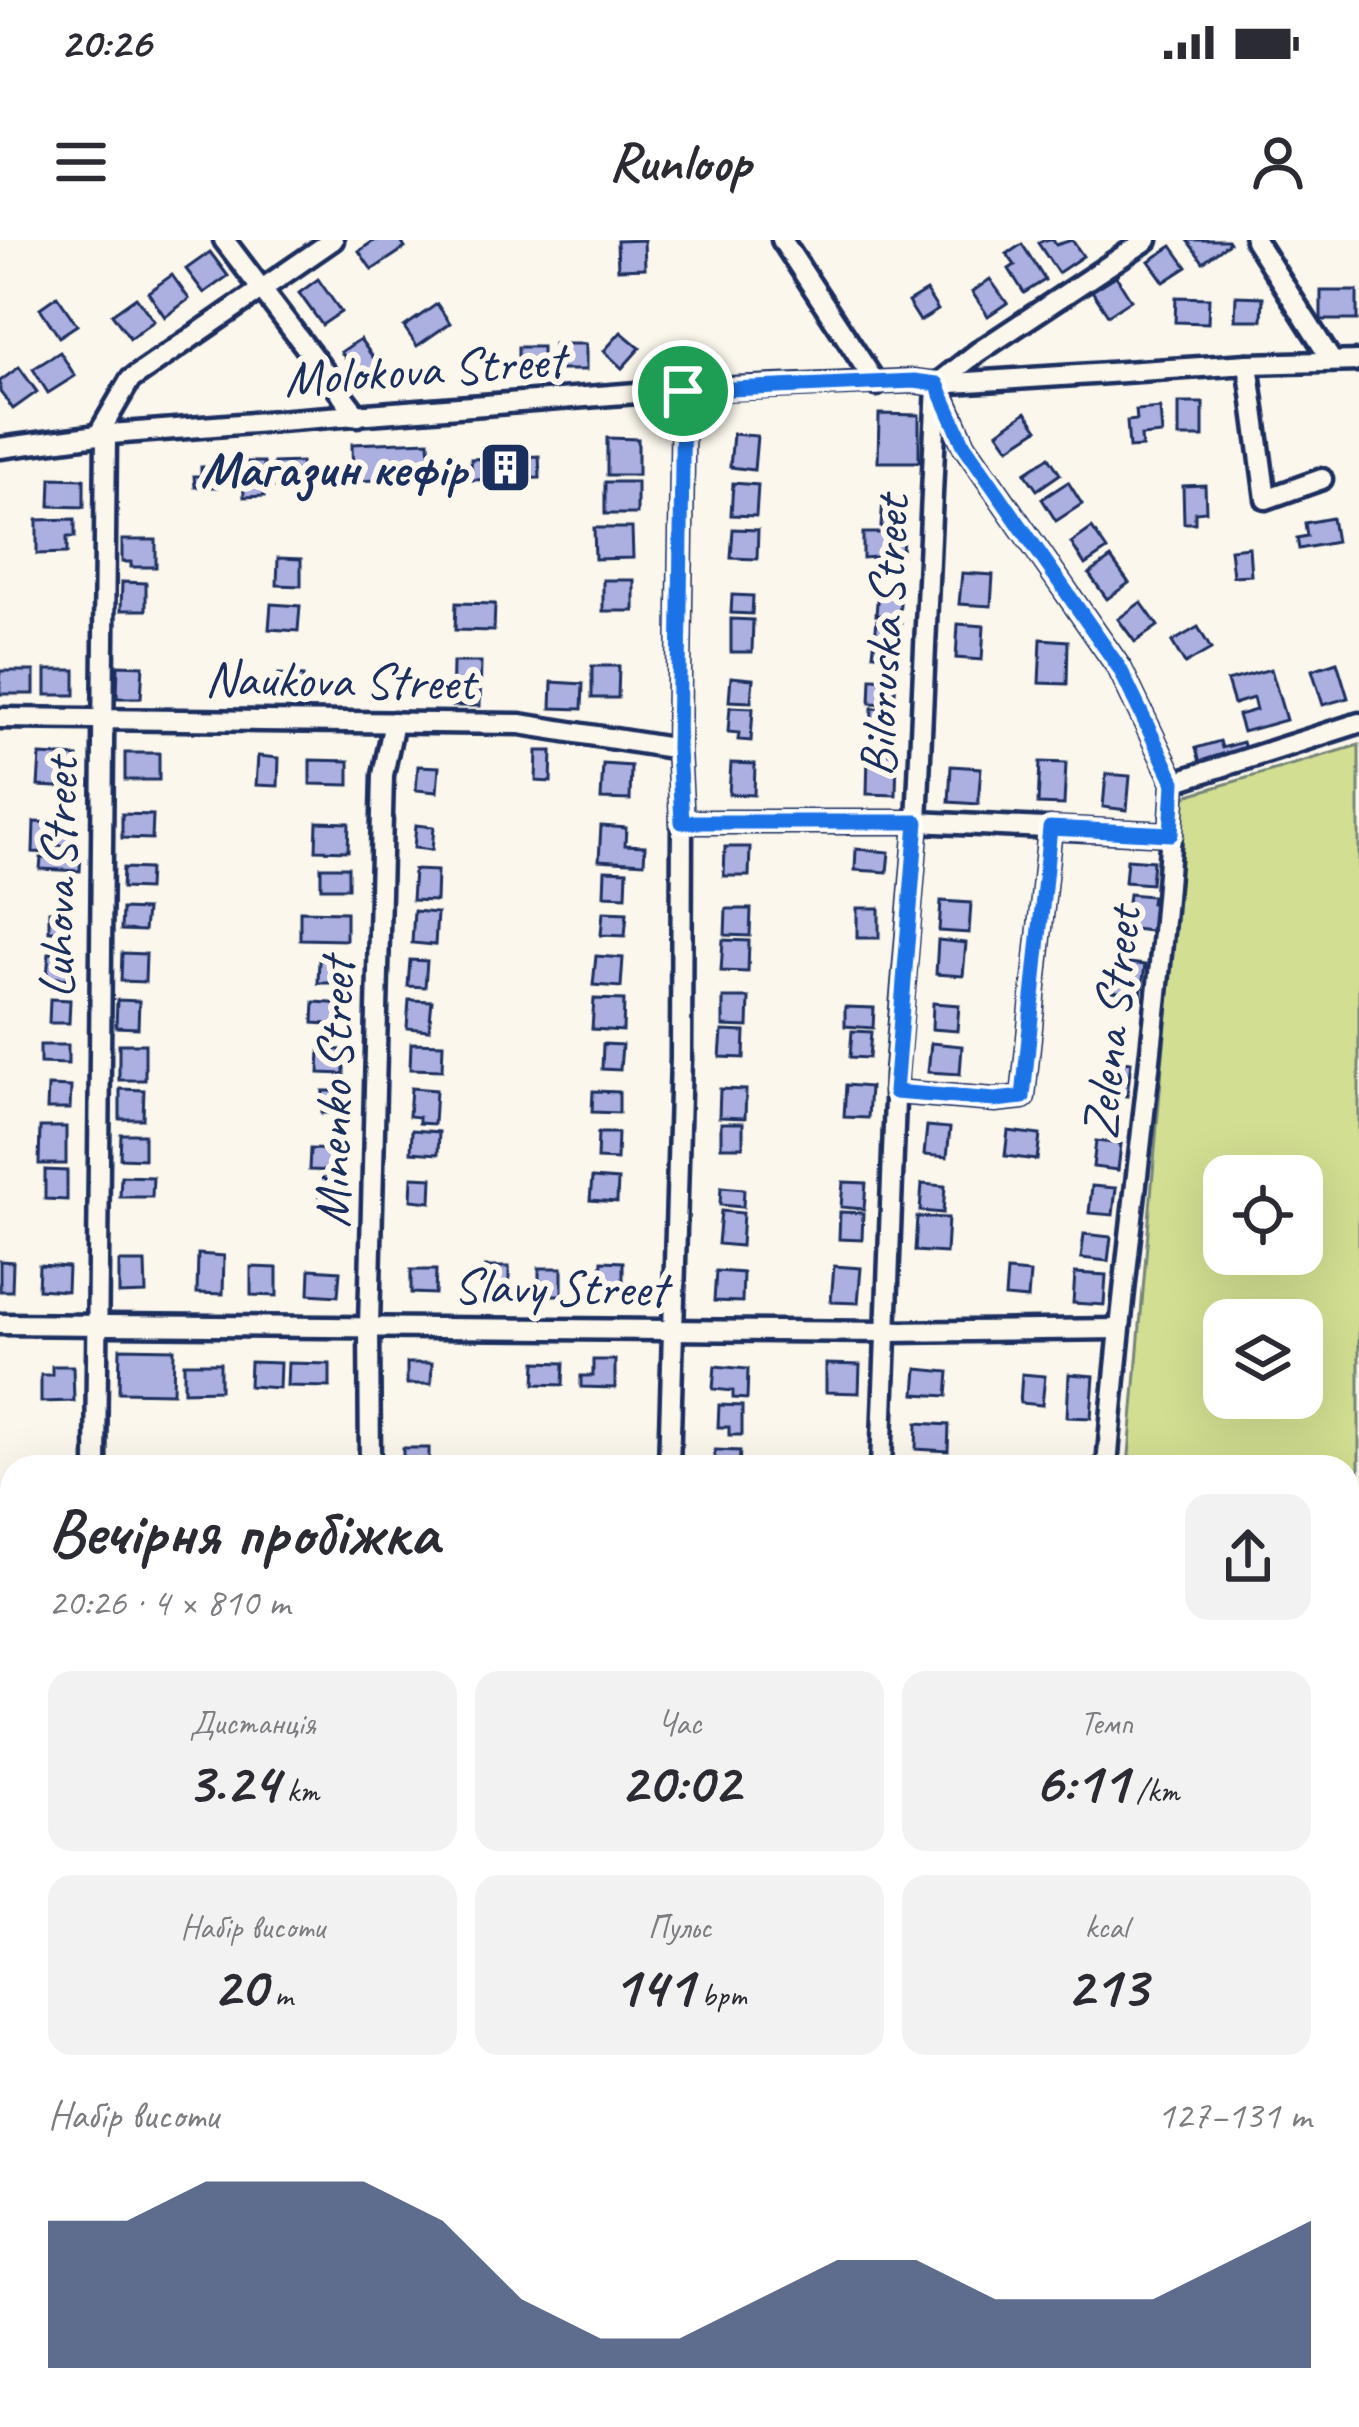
<!DOCTYPE html>
<html lang="uk">
<head>
<meta charset="utf-8">
<style>
  body { margin:0; font-family:Caveat,sans-serif; background:#f2f2f3; color:#2b2b33; height:100vh; display:flex; flex-direction:column; font-size:45px; white-space:nowrap }
  * { box-sizing:border-box; margin:0 }
  p { font-size:39px; color:#7c7c81 }
  .icon { flex:none; width:66px; height:66px; fill:none; stroke:currentColor; stroke-width:2; stroke-linecap:round; stroke-linejoin:round }
  .map { position:relative; flex:1; overflow:hidden }
  .details { position:absolute; left:0px; top:1215px; width:1359px; height:972px; display:flex; flex-direction:column; background:#fff; border-radius:36px 36px 0 0; box-shadow:0 12px 48px #0002 }
  .details>* { flex:none }
  .buttons { position:absolute; left:1203px; top:915px; display:grid; gap:24px }
  .buttons a { display:grid; place-items:center; width:120px; height:120px; border-radius:24px; background:#fff; box-shadow:0 12px 48px #0002; font-size:60px }
  .pin { position:absolute; display:grid; place-items:center; width:102px; height:102px; color:#fff; margin:-51px; border:6px solid #fff; border-radius:50%; box-shadow:0 3px 12px #0007 }
  .round { display:grid; place-items:center; flex:none; width:126px; height:126px; border-radius:24px; background:#f2f2f3 }
  .head { display:flex; align-items:center; justify-content:space-between; height:204px; padding:0 48px }
  h1 { font-size:66px; font-weight:600; line-height:90px }
  .figures { display:grid; grid-template-columns:repeat(3,1fr); gap:18px; height:204px; padding:12px 48px }
  .figures div { display:grid; align-content:center; border-radius:24px; background:#f2f2f3; text-align:center }
  .figures b { font-size:60px; font-weight:600 }
  .figures small { font-size:33px; font-weight:400 }
  .figures p { font-size:33px }
  .chart { height:336px; padding:24px 48px }
  .chart p { display:flex; justify-content:space-between }
  .chart svg { width:100%; height:216px; margin-top:12px; fill:#1b2f5e; opacity:.7 }
  .status { display:flex; justify-content:space-between; align-items:center; height:84px; padding:0 60px; background:#fff; direction:ltr }
  .status svg { height:33px; fill:currentColor }
  header { display:flex; justify-content:space-between; align-items:center; height:156px; padding:0 48px; background:#fff; font-size:54px; font-weight:600 }
  .map>svg:first-child { display:block }
  .green { fill:#d2de91; stroke:#768678; stroke-width:3; fill-rule:evenodd }
  .building { fill:#acb0e1; stroke:#1b2f5e; stroke-width:3 }
  .lines { fill:none; stroke-linecap:round; stroke-linejoin:round }
  .minor-casing { stroke:#1b2f5e; stroke-width:27 }
  .minor { stroke:#fbf7ec; stroke-width:18 }
  .route-casing { stroke:#fff; stroke-width:24 }
  .route { stroke:#1a73e8; stroke-width:15 }
  .labels { text-anchor:middle; stroke-width:12; stroke-linejoin:round; paint-order:stroke }
  .street-label { font-size:51px; fill:#1b2f5e; stroke:#fbf7ec }
  .poi-label { font-size:51px; font-weight:bold; fill:#1b2f5e; stroke:#fbf7ec; text-anchor:end }
</style>
</head>
<body>
<div class="status"><b>20:26</b><svg viewBox="0 0 49 12"><path d="M0 12V9h3v3zM5 12V6h3v6zM10 12V3h3v9zM15 12V0h3v12zM26 1h20v11H26zM47 4h2v5h-2z"/></svg></div>
<header><svg class="icon" aria-label="menu" viewBox="0 0 24 24"><path d="M4 6h16M4 12h16M4 18h16"/></svg>Runloop<svg class="icon" aria-label="person" viewBox="0 0 24 24"><circle cx="12" cy="8" r="4"/><path d="M4 21q1-7 8-7t8 7"/></svg></header>
<div class="map">
<svg width="1359" height="2187" viewBox="0 0 1359 2187">
  <rect width="100%" height="100%" fill="#fbf7ec"/>
  <filter id="ink" filterUnits="userSpaceOnUse"><feTurbulence type="fractalNoise" baseFrequency=".00833" numOctaves="2"/><feDisplacementMap in="SourceGraphic" scale="24" xChannelSelector="R" yChannelSelector="G"/><feConvolveMatrix kernelMatrix="1 2 1 2 8 2 1 2 1" color-interpolation-filters="sRGB"/></filter>
  <g filter="url(#ink)">
    <!-- green -->
    <path class="green" d="M1359 505V2187H1029L1030 2175H1347V1227H1128L1185 556ZM1224 936H1302V1014H1224ZM1224 1080H1302V1158H1224Z"/>
    <!-- building -->
    <g class="building">
      <polygon points="375,0 400,0 405,8 372,30 359,11"/>
      <polygon points="644,0 645,28 618,29 617,1"/>
      <polygon points="1043,0 1053,0 1056,5 1072,0 1083,16 1058,33 1038,3"/>
      <polygon points="1187,0 1227,0 1229,3 1203,22"/>
      <polygon points="1022,4 1045,40 1024,53 1009,29 1015,25 1007,14"/>
      <polygon points="1172,6 1187,27 1164,42 1149,21"/>
      <polygon points="210,12 228,36 204,53 186,29"/>
      <polygon points="172,35 189,59 165,77 148,52"/>
      <polygon points="1116,36 1131,60 1108,75 1092,51"/>
      <polygon points="318,39 341,72 322,85 299,53"/>
      <polygon points="990,39 1007,63 988,76 972,52"/>
      <polygon points="926,51 938,70 920,81 908,62"/>
      <rect x="1321" y="51" width="36" height="29"/>
      <polygon points="57,56 77,85 59,97 40,68"/>
      <polygon points="1236,56 1263,57 1262,80 1235,80"/>
      <polygon points="136,57 154,81 130,99 112,74"/>
      <polygon points="1176,57 1209,58 1208,83 1175,82"/>
      <polygon points="437,64 450,83 417,106 404,87"/>
      <polygon points="621,92 640,108 622,128 604,111"/>
      <polygon points="360,99 383,131 364,144 341,112"/>
      <rect x="554" y="104" width="32" height="26"/>
      <rect x="518" y="107" width="24" height="24"/>
      <polygon points="60,112 75,136 48,153 33,129"/>
      <polygon points="19,127 37,152 13,169 0,152 0,141"/>
      <rect x="1179" y="163" width="24" height="34"/>
      <polygon points="1160,168 1162,194 1141,196 1142,207 1129,208 1127,181 1137,180 1136,170"/>
      <polygon points="1026,172 1038,189 1009,208 998,192"/>
      <polygon points="879,174 919,175 919,222 878,222"/>
      <polygon points="733,194 757,196 754,230 730,227"/>
      <polygon points="607,198 638,199 638,235 607,235"/>
      <polygon points="429,201 431,238 353,241 352,204"/>
      <polygon points="539,216 540,238 472,240 471,219"/>
      <polygon points="1049,217 1060,234 1037,250 1025,233"/>
      <polygon points="243,222 264,222 264,256 244,257"/>
      <polygon points="301,222 302,246 275,247 274,223"/>
      <polygon points="201,227 218,227 219,247 195,247 194,236 201,236"/>
      <polygon points="51,238 84,239 84,267 50,266"/>
      <rect x="605" y="242" width="32" height="32"/>
      <polygon points="1068,242 1082,264 1056,281 1042,259"/>
      <polygon points="733,243 758,245 756,276 731,275"/>
      <polygon points="1205,245 1206,271 1195,272 1195,283 1184,283 1183,246"/>
      <polygon points="883,259 907,260 905,289 881,287"/>
      <polygon points="1332,278 1336,302 1299,309 1297,298 1307,296 1305,283"/>
      <polygon points="75,279 75,297 67,297 67,313 37,314 37,280"/>
      <polygon points="594,288 632,288 633,318 595,319"/>
      <polygon points="1092,288 1107,310 1085,325 1071,303"/>
      <polygon points="733,289 758,290 757,319 731,318"/>
      <polygon points="863,293 903,293 902,315 863,318"/>
      <polygon points="122,300 156,300 156,327 131,327 131,322 122,322"/>
      <polygon points="1249,307 1251,335 1233,336 1230,309"/>
      <polygon points="278,318 301,319 301,346 277,345"/>
      <polygon points="1111,318 1129,343 1107,359 1089,334"/>
      <polygon points="962,333 993,335 991,366 959,364"/>
      <rect x="603" y="340" width="31" height="31"/>
      <polygon points="122,342 146,343 146,370 121,370"/>
      <polygon points="878,349 901,351 899,376 876,375"/>
      <polygon points="732,355 753,356 752,374 731,373"/>
      <polygon points="1141,362 1158,386 1135,402 1118,379"/>
      <polygon points="456,363 495,364 494,391 455,390"/>
      <polygon points="271,364 300,366 298,391 269,389"/>
      <polygon points="731,379 753,380 752,412 731,412"/>
      <polygon points="877,380 901,382 897,416 873,414"/>
      <polygon points="958,384 984,386 982,420 956,418"/>
      <polygon points="1198,387 1211,409 1185,424 1172,402"/>
      <polygon points="1041,399 1068,401 1067,444 1039,443"/>
      <polygon points="453,422 481,422 480,466 452,466"/>
      <polygon points="1337,422 1348,458 1323,465 1312,430"/>
      <polygon points="118,425 143,426 141,458 117,458"/>
      <polygon points="592,426 619,426 618,458 592,458"/>
      <polygon points="1271,429 1286,480 1243,492 1238,475 1256,470 1253,458 1234,464 1227,441"/>
      <rect x="46" y="430" width="29" height="25"/>
      <rect x="0" y="431" width="34" height="23"/>
      <polygon points="279,434 303,436 302,460 278,459"/>
      <polygon points="731,437 753,439 751,462 729,461"/>
      <polygon points="871,438 896,439 894,464 870,463"/>
      <polygon points="552,442 583,444 582,469 551,468"/>
      <polygon points="730,467 753,468 751,501 738,500 739,493 728,492"/>
      <polygon points="872,468 894,469 893,497 871,496"/>
      <polygon points="1220,501 1222,508 1243,502 1245,509 1200,522 1196,508"/>
      <polygon points="537,511 552,511 551,542 536,541"/>
      <polygon points="868,512 897,513 896,555 867,554"/>
      <rect x="125" y="513" width="34" height="27"/>
      <polygon points="40,515 78,517 76,548 38,546"/>
      <polygon points="258,516 279,518 278,546 256,545"/>
      <polygon points="310,520 349,521 349,545 310,544"/>
      <polygon points="1040,522 1066,523 1064,565 1038,564"/>
      <polygon points="731,523 755,524 754,555 729,554"/>
      <polygon points="603,524 631,526 630,560 601,559"/>
      <polygon points="418,526 439,527 437,552 416,550"/>
      <polygon points="951,526 981,528 978,564 949,562"/>
      <polygon points="1106,534 1130,536 1127,570 1103,567"/>
      <polygon points="122,574 153,575 152,599 122,598"/>
      <polygon points="34,582 74,584 73,606 52,605 51,613 33,612"/>
      <polygon points="317,582 349,583 348,611 316,610"/>
      <polygon points="416,585 434,587 432,610 414,608"/>
      <polygon points="601,586 626,588 625,605 645,606 644,623 599,620"/>
      <polygon points="725,607 750,607 749,636 724,636"/>
      <polygon points="856,609 889,612 887,632 855,630"/>
      <polygon points="62,612 81,613 80,631 40,629 41,618 62,619"/>
      <polygon points="1127,619 1153,621 1151,644 1125,642"/>
      <rect x="321" y="627" width="27" height="21"/>
      <polygon points="123,628 149,629 148,649 122,648"/>
      <polygon points="414,630 437,631 436,661 412,660"/>
      <polygon points="605,630 627,631 626,656 604,655"/>
      <polygon points="1129,654 1152,656 1151,663 1161,664 1159,692 1125,688"/>
      <polygon points="941,661 971,663 969,693 939,691"/>
      <rect x="857" y="668" width="22" height="30"/>
      <polygon points="122,669 146,670 144,691 121,690"/>
      <polygon points="726,669 751,669 750,696 725,695"/>
      <polygon points="49,671 71,671 70,691 49,691"/>
      <polygon points="300,671 346,672 346,700 300,699"/>
      <polygon points="414,671 437,673 435,705 412,703"/>
      <polygon points="603,672 627,673 625,696 601,695"/>
      <polygon points="723,700 749,701 748,732 721,731"/>
      <polygon points="938,700 966,703 963,736 936,734"/>
      <polygon points="49,713 71,715 70,739 47,737"/>
      <polygon points="122,713 146,714 145,742 121,741"/>
      <polygon points="596,716 623,718 621,747 593,745"/>
      <polygon points="319,720 344,721 343,743 318,743"/>
      <polygon points="410,720 427,721 425,747 408,746"/>
      <polygon points="1115,721 1145,725 1141,755 1112,751"/>
      <polygon points="723,758 749,758 748,787 723,786"/>
      <polygon points="50,759 70,760 69,783 49,783"/>
      <polygon points="594,759 624,760 623,791 592,789"/>
      <polygon points="117,760 139,761 138,788 116,787"/>
      <polygon points="409,760 432,761 429,790 407,788"/>
      <polygon points="314,762 346,764 344,785 313,783"/>
      <polygon points="933,763 959,765 957,791 932,789"/>
      <polygon points="845,767 874,768 873,788 845,786"/>
      <polygon points="722,791 745,792 744,818 720,817"/>
      <polygon points="852,791 871,792 869,818 850,817"/>
      <polygon points="411,803 443,804 442,830 410,829"/>
      <polygon points="931,803 962,806 960,834 928,832"/>
      <rect x="119" y="804" width="26" height="36"/>
      <polygon points="603,804 622,805 620,830 602,829"/>
      <polygon points="40,805 68,805 68,824 40,823"/>
      <polygon points="320,809 344,810 344,834 319,833"/>
      <polygon points="1105,819 1131,822 1127,856 1101,852"/>
      <polygon points="846,845 870,847 868,878 844,877"/>
      <polygon points="48,846 71,847 70,869 47,869"/>
      <polygon points="411,848 436,850 434,884 419,883 419,877 409,876"/>
      <polygon points="120,849 144,850 143,879 120,879"/>
      <polygon points="720,849 746,850 745,878 719,877"/>
      <polygon points="323,851 343,851 343,873 322,873"/>
      <polygon points="593,851 619,852 619,873 592,872"/>
      <rect x="721" y="883" width="22" height="24"/>
      <polygon points="927,886 950,888 947,917 924,915"/>
      <polygon points="40,887 66,887 66,924 39,924"/>
      <polygon points="412,890 439,892 438,914 411,912"/>
      <polygon points="1008,891 1040,895 1037,920 1005,916"/>
      <polygon points="598,893 618,893 617,920 597,919"/>
      <polygon points="121,894 144,894 144,919 120,918"/>
      <polygon points="1096,901 1121,904 1118,930 1093,927"/>
      <polygon points="310,909 337,910 337,931 309,930"/>
      <polygon points="45,930 67,931 67,960 45,959"/>
      <polygon points="319,935 342,935 342,962 319,961"/>
      <polygon points="121,936 153,937 152,957 120,957"/>
      <polygon points="412,937 432,938 431,962 411,960"/>
      <polygon points="592,938 618,940 617,962 590,960"/>
      <polygon points="843,942 866,943 864,969 841,967"/>
      <polygon points="922,944 945,946 943,973 920,971"/>
      <polygon points="1092,946 1116,948 1113,975 1089,973"/>
      <polygon points="721,947 744,949 743,967 720,965"/>
      <polygon points="721,971 743,973 741,1006 718,1004"/>
      <polygon points="840,972 863,973 862,1000 839,999"/>
      <polygon points="917,977 948,978 946,1013 915,1011"/>
      <polygon points="1084,994 1111,997 1108,1021 1081,1018"/>
      <polygon points="198,1014 224,1016 223,1054 197,1053"/>
      <polygon points="0,1021 13,1022 12,1051 0,1051"/>
      <polygon points="602,1021 623,1022 623,1044 601,1044"/>
      <polygon points="119,1022 145,1022 146,1053 119,1054"/>
      <polygon points="39,1025 68,1027 67,1051 38,1049"/>
      <polygon points="834,1026 861,1028 858,1063 831,1062"/>
      <polygon points="251,1027 277,1028 277,1056 251,1055"/>
      <polygon points="485,1027 509,1027 509,1054 484,1054"/>
      <rect x="539" y="1028" width="23" height="27"/>
      <polygon points="310,1029 340,1031 338,1056 309,1054"/>
      <polygon points="411,1030 436,1030 435,1054 411,1053"/>
      <polygon points="716,1031 743,1033 742,1062 714,1061"/>
      <polygon points="1007,1031 1030,1033 1028,1059 1005,1057"/>
      <polygon points="1075,1033 1106,1035 1104,1065 1073,1063"/>
      <polygon points="120,1108 174,1109 173,1153 119,1152"/>
      <polygon points="593,1120 615,1120 615,1148 581,1147 581,1136 593,1136"/>
      <polygon points="250,1122 280,1123 279,1148 249,1146"/>
      <polygon points="536,1122 564,1123 563,1145 535,1144"/>
      <polygon points="184,1123 220,1123 220,1150 184,1151"/>
      <polygon points="288,1123 330,1124 330,1147 287,1146"/>
      <polygon points="407,1123 432,1123 431,1144 407,1144"/>
      <polygon points="826,1124 860,1125 859,1153 826,1152"/>
      <polygon points="52,1126 73,1126 74,1161 41,1162 41,1135 52,1135"/>
      <polygon points="715,1126 748,1129 747,1159 733,1158 733,1151 713,1149"/>
      <polygon points="917,1129 949,1132 947,1156 915,1154"/>
      <polygon points="1022,1134 1045,1136 1042,1165 1020,1163"/>
      <polygon points="1069,1134 1094,1136 1091,1178 1067,1177"/>
      <polygon points="719,1165 742,1166 742,1195 729,1195 729,1187 718,1187"/>
      <polygon points="917,1183 949,1185 948,1211 916,1209"/>
      <rect x="403" y="1208" width="26" height="17"/>
      <polygon points="715,1210 740,1211 739,1227 714,1227"/>
      <polygon points="0,1596 12,1597 12,1631 0,1631"/>
      <polygon points="0,1939 12,1940 12,1970 0,1969"/>
    </g>
    <g class="lines">
      <defs>
        <g id="minor">
          <polyline points="224,0 358,176"/>
          <polyline points="782,0 877,145"/>
          <polyline points="1255,0 1332,121"/>
          <polyline points="1248,124 1266,259 1322,239"/>
          <polyline points="937,144 978,112 1147,0"/>
          <polyline points="939,148 964,205 1120,429 1174,542"/>
          <polyline points="98,195 130,140 333,0"/>
          <polyline points="0,208 98,195 663,151 913,141 937,144 1248,124 1359,121"/>
          <polyline points="0,478 520,484 678,509"/>
          <polyline points="682,582 917,582 1171,594"/>
          <polyline points="895,852 995,860 1023,857 1050,588"/>
          <polyline points="0,1084 889,1092 1118,1089"/>
          <polyline points="96,1227 106,195"/>
          <polyline points="370,1227 369,1085 383,535 394,482"/>
          <polyline points="669,1227 681,819 682,582 678,509 683,151"/>
          <polyline points="881,1227 896,834 917,582 937,144"/>
          <path d="M1107 1227C1125 998 1162 771 1174 542L1359 483"/>
          <polyline points="0,1582 12,1582"/>
          <polyline points="0,1839 12,1839"/>
          <polyline points="0,1990 12,1990"/>
          <polyline points="0,2137 12,2137"/>
          <polyline points="367,2187 367,2175"/>
          <polyline points="634,2187 634,2175"/>
          <polyline points="666,2187 666,2175"/>
          <polyline points="869,2187 869,2175"/>
        </g>
      </defs>
      <!-- minor casing -->
      <use href="#minor" class="minor-casing"/>
      <!-- minor -->
      <use href="#minor" class="minor"/>
    </g>
  </g>
  <g class="lines" filter="url(#ink)">
    <defs>
      <polygon id="route" points="914,141 937,144 964,205 1120,429 1174,542 1171,594 1050,588 1023,857 995,860 895,852 917,582 682,582 678,509 683,151"/>
    </defs>
    <!-- route casing -->
    <use href="#route" class="route-casing"/>
    <!-- route -->
    <use href="#route" class="route"/>
  </g>
  <!-- icons -->
  <defs>
    <symbol id="building-square" viewBox="-11 -11 22 22"><rect x="-9" y="-9" width="18" height="18" rx="4" fill="#1b2f5e" stroke="#fbf7ec"/><path d="M-4-6H4V6H1V3H-1V6H-4ZM-2.5-4.3h1.7v1.8h-1.7ZM.8-4.3h1.7v1.8H.8ZM-2.5-1h1.7V.8h-1.7ZM.8-1h1.7V.8H.8Z" fill="#fff"/></symbol>
  </defs>
  <g fill-rule="evenodd">
    <use href="#building-square" x="476" y="198" width="59" height="59"/>
  </g>
  <g class="labels">
    <!-- street labels -->
    <g class="street-label">
      <text transform="translate(424 128) rotate(-4)" y="18">Molokova Street</text>
      <text transform="translate(883 396) rotate(-87)" y="18">Biloruska Street</text>
      <text transform="translate(340 439) rotate(1)" y="18">Naukova Street</text>
      <text transform="translate(57 638) rotate(-89)" y="18">Luhova Street</text>
      <text transform="translate(1110 783) rotate(-84)" y="18">Zelena Street</text>
      <text transform="translate(333 853) rotate(-89)" y="18">Minenko Street</text>
      <text transform="translate(560 1046) rotate(1)" y="18">Slavy Street</text>
    </g>
    <!-- poi labels -->
    <g class="poi-label">
      <text x="466" y="246">Магазин кефір</text>
    </g>
  </g>
</svg>
<div class="buttons">
<a><svg class="icon" aria-label="locate" viewBox="0 0 24 24"><circle cx="12" cy="12" r="6"/><path d="M12 2v4M12 18v4M2 12h4M18 12h4"/></svg></a>
<a><svg class="icon" aria-label="layers" viewBox="0 0 24 24"><path d="M12 4l9 5-9 5-9-5zM3 14l9 5 9-5"/></svg></a>
</div>
<div class="pin" style="left:683px;top:151px;background:#1e9e55"><svg class="icon" aria-label="arrive" viewBox="0 0 24 24"><path d="M6 21V4h12l-3 4 3 4H6"/></svg></div>
<section class="details">
<div class="head"><div><h1>Вечірня пробіжка</h1><p>20:26 · 4 × 810 m</p></div><a class="round"><svg class="icon" aria-label="share" viewBox="0 0 24 24"><path d="M12 15V3M7 8l5-5 5 5M5 13v7h14v-7"/></svg></a></div>
<div class="figures">
<div><p>Дистанція</p><b>3.24<small> km</small></b></div>
<div><p>Час</p><b>20:02</b></div>
<div><p>Темп</p><b>6:11<small> /km</small></b></div>
</div>
<div class="figures">
<div><p>Набір висоти</p><b>20<small> m</small></b></div>
<div><p>Пульс</p><b>141<small> bpm</small></b></div>
<div><p>kcal</p><b>213</b></div>
</div>
<div class="chart"><p><span>Набір висоти</span>127–131 m</p>
<svg viewBox="0 0 160 44" preserveAspectRatio="none"><path d="M0 44V14L10 14L20 6L30 6L40 6L50 14L60 30L70 38L80 38L90 30L100 22L110 22L120 30L130 30L140 30L150 22L160 14V44z"/></svg>
</div>
</section>
</div>
</body>
</html>
